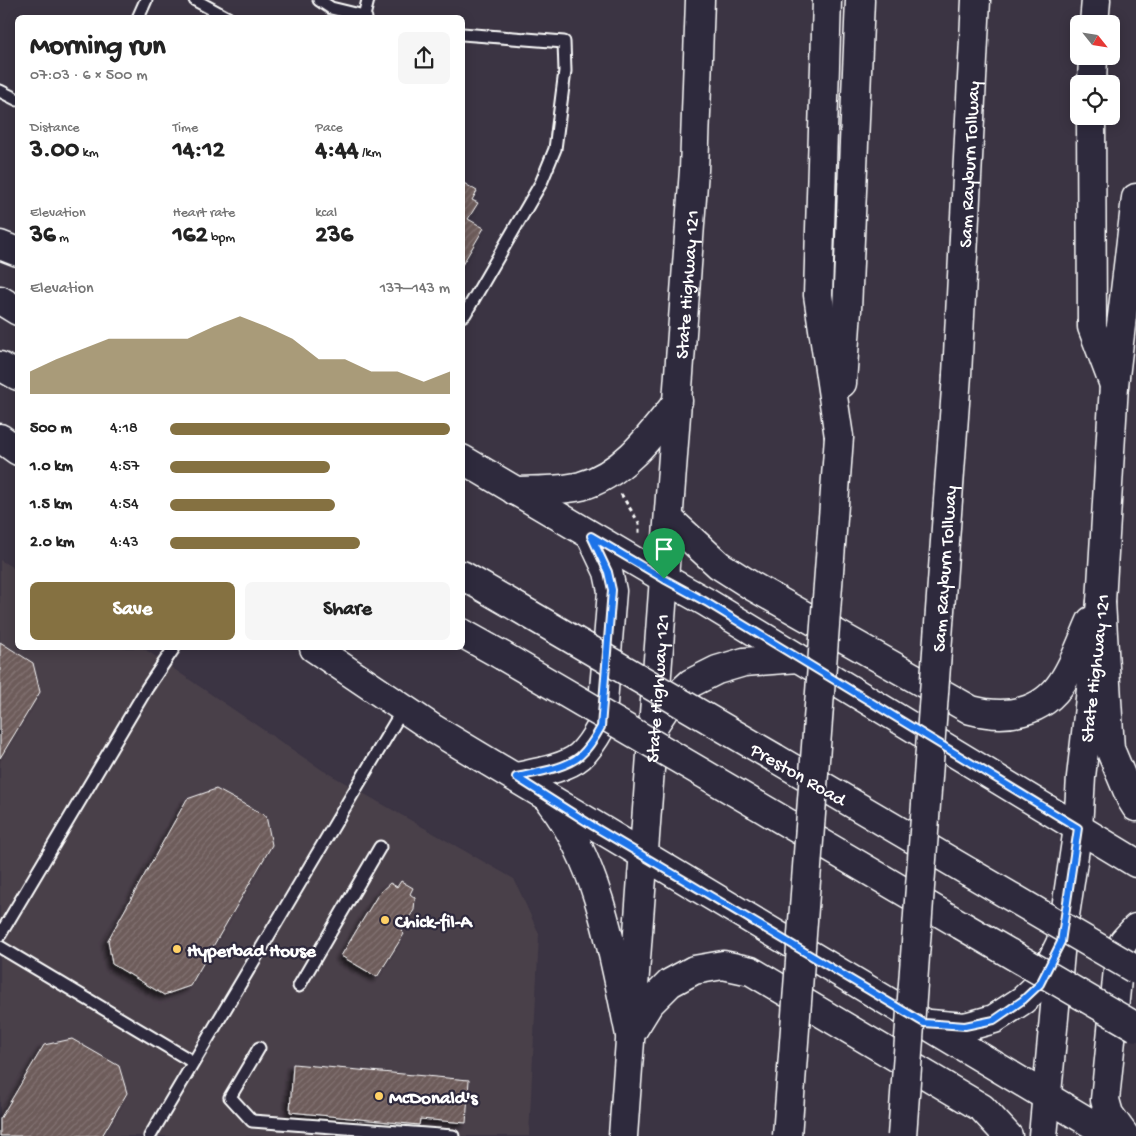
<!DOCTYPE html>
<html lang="en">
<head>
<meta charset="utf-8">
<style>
  body { margin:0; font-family:"Gochi Hand",sans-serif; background:#f6f6f6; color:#222; height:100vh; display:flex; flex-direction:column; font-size:19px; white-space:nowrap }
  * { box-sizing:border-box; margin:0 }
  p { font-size:16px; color:#767676 }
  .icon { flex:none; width:28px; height:28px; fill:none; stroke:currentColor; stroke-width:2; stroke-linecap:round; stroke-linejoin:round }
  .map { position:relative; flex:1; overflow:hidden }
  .panel { position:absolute; left:15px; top:15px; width:450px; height:635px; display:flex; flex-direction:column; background:#fff; border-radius:8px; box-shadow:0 2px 12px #0003 }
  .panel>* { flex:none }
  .needle { width:32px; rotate:120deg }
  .fabs { position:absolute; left:1070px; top:15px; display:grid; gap:10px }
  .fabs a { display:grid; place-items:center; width:50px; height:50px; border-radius:8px; background:#fff; box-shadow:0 2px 12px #0003; font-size:25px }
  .pin { position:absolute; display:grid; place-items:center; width:42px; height:42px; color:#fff; margin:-51px -21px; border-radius:50% 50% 50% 0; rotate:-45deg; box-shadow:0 0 5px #0007 }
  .pin .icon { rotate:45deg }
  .round { display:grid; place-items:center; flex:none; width:52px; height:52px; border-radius:8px; background:#f6f6f6 }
  .head { display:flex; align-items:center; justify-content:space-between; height:85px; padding:0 15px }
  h1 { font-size:28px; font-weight:700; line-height:38px }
  .figures { display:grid; grid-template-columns:repeat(3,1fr); gap:8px; height:85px; padding:5px 15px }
  .figures div { display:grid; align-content:center }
  .figures b { font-size:25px; font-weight:700 }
  .figures small { font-size:14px; font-weight:400 }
  .figures p { font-size:14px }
  .chart { height:140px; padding:10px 15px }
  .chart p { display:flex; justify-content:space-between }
  .chart svg { width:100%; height:90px; margin-top:5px; fill:#857141; opacity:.7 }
  .primary-button { display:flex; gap:10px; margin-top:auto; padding:10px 15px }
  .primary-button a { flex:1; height:58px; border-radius:8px; background:#857141; color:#fff; font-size:20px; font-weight:700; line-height:58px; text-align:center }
  .primary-button a+a { background:#f6f6f6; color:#222 }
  ul { padding:0 15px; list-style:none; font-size:16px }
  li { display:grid; grid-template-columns:80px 60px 1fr; align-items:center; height:38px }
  li i { height:12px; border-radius:6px; background:#857141 }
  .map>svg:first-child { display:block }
  .built { fill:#4a404a }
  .building { fill:url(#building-hatch); stroke:#fff; filter:url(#shadow) }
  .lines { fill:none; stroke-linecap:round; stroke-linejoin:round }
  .lane-casing { stroke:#fff; stroke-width:15 }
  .secondary-casing { stroke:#fff; stroke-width:31 }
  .primary-casing { stroke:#fff; stroke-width:31 }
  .highway-casing { stroke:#fff; stroke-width:31 }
  .path { stroke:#fff; stroke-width:3; stroke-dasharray:4 4; stroke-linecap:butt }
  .lane { stroke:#2f2a3d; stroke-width:11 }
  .secondary { stroke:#2f2a3d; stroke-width:28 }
  .primary { stroke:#2f2a3d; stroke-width:28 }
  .highway { stroke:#2f2a3d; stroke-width:28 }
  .primary-bridge-casing { stroke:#fff; stroke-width:31; stroke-linecap:butt }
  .highway-bridge-casing { stroke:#fff; stroke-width:31; stroke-linecap:butt }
  .primary-bridge { stroke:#2f2a3d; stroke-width:28 }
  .highway-bridge { stroke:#2f2a3d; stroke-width:28 }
  .route-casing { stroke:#fff; stroke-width:10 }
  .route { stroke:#1a73e8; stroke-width:6 }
  .poi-dot { fill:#ffd166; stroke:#2f2a3d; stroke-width:2 }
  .labels { text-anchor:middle; stroke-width:4.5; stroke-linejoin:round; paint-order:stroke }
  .street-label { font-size:19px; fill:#fff; stroke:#2f2a3d }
  .poi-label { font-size:19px; font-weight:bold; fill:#fff; stroke:#2f2a3d; text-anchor:start }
</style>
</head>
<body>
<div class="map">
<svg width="1136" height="1136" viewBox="0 0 1136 1136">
  <defs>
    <pattern id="building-hatch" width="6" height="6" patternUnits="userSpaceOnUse" patternTransform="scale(1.25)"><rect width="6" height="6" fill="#6d5b5a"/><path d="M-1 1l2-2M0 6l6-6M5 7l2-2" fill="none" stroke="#837473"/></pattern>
    <filter id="shadow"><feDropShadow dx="-4.5" dy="4.5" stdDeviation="2.5" flood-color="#0009"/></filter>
  </defs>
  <rect width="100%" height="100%" fill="#3b3443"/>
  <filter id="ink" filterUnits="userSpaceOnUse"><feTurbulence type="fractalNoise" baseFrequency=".02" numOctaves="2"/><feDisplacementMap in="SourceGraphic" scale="10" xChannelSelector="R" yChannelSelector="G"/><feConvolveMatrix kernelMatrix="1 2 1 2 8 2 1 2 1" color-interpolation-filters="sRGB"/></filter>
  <g filter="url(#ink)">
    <!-- built -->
    <polygon class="built" points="0,560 17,570 18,648 143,648 322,770 514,879 539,934 529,1136 0,1136"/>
    <!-- building -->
    <g class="building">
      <polygon points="462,182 477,191 472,200 478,203 468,219 484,228 462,265"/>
      <polygon points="0,642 33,663 40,692 0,758"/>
      <polygon points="216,789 266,816 272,845 190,986 164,995 112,964 108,940 187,799"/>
      <polygon points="401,881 413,888 410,894 415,898 414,910 401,931 404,934 377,977 341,956 379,893 390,883 397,887"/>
      <polygon points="72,1039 119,1066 127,1093 102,1136 0,1136 0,1119 44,1045"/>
      <polygon points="293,1064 469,1080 466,1123 420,1119 419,1125 290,1112"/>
    </g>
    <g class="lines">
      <defs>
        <g id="lane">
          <polyline points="195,0 228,18"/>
          <polyline points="319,0 331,8 364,16 363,18"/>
          <polyline points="138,18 146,0"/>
          <polyline points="366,18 364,16 368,0"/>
          <polyline points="462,34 564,42 565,71 555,149 541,183 465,314 462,316"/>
          <polyline points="0,91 18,100"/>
          <polyline points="0,935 147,688 174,648"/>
          <polyline points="0,947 193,1062"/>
          <polyline points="299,986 380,847"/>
          <polyline points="259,1048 230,1097 252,1121 453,1136"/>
          <polyline points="150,1136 403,709"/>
        </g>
        <g id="secondary">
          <path d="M669 519 719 565 752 586 971 710C1006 719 1042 714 1063 681 1075 663 1082 641 1091 621"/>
          <polyline points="631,1033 649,1004 670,983 694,970 723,965 751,971 982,1108 1008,1136"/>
          <path id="s1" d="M623 1136 694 170 700 0"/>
          <path id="s2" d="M1043 1136 1061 942 1078 828 1081 777 1101 602 1114 385 1136 198"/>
        </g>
        <g id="primary">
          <polyline points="0,245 18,252"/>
          <polyline points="0,300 18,311"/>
          <polyline points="0,366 18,376"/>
          <polyline points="0,438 18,451"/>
          <polyline points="462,459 665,579 706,602 1136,863"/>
          <path d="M515 491C537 490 560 491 581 486 624 474 652 434 678 401"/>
          <polyline points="462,575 529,614"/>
          <polyline points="1101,602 1110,749 1131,799 1136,807"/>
          <polyline points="462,633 503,656"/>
          <polyline points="314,648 434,729 1112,1136"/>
          <polyline points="654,725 668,704 691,683 717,670 744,662 798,658"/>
          <polyline points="775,758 969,872"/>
          <path d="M516 777C534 773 565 769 580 756 589 748 595 738 601 727L612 591 608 572 591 536"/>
          <path d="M551 803C600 865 614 959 630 1035"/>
          <polyline points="757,805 961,925"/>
          <polyline points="930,1024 965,1027 994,1019 1023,1000 1040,984 1061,942"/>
          <polyline points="1125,1136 1109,1114 1105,1100 1120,949 1124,941 1136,928"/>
        </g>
        <g id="highway">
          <polyline points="827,0 818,295 839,437"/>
          <polyline points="1094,24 1096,0"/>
          <polyline points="1092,84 1093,56"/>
          <polyline points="1091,116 1092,327 1114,385"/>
          <path id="s3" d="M957 375 976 0"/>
          <polyline points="842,383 847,310 860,0"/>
        </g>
      </defs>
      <!-- lane casing -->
      <use href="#lane" class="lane-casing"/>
      <!-- secondary casing -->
      <use href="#secondary" class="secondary-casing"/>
      <!-- primary casing -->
      <use href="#primary" class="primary-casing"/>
      <!-- highway casing -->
      <use href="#highway" class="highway-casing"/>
      <!-- path -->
      <polyline class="path" points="621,494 639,523 639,535"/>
      <!-- lane -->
      <use href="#lane" class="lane"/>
      <!-- secondary -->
      <use href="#secondary" class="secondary"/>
      <!-- primary -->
      <use href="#primary" class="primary"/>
      <!-- highway -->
      <use href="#highway" class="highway"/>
      <defs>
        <g id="primary-bridge">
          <polyline points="529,614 775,758"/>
          <polyline points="503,656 757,805"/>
          <polyline points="969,872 1136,970"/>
          <polyline points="961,925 1136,1027"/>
        </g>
        <g id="highway-bridge">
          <polyline points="787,1136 839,437"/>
          <path id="s4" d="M902 1136 957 375"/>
        </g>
      </defs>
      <!-- primary-bridge casing -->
      <use href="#primary-bridge" class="primary-bridge-casing"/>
      <!-- highway-bridge casing -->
      <use href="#highway-bridge" class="highway-bridge-casing"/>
      <!-- primary-bridge -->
      <use href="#primary-bridge" class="primary-bridge"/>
      <!-- highway-bridge -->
      <use href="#highway-bridge" class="highway-bridge"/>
    </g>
  </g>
  <g class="lines" filter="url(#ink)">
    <defs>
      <path id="route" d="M591 536 664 579 706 602 1078 828 1061 942 1040 984 1023 1000 994 1020 965 1026 924 1023 593 826 516 777C534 773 565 769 580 756 589 748 595 738 601 727L612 590 608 572Z"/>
    </defs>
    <!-- route casing -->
    <use href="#route" class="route-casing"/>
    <!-- route -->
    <use href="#route" class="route"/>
  </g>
  <!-- markers -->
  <g class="poi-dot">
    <circle cx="385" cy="920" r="5"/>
    <circle cx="177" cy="949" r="5"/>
    <circle cx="379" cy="1096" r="5"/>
  </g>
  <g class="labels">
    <!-- street labels -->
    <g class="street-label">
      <text dy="7" stroke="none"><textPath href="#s3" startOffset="211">Sam Rayburn Tollway</textPath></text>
      <text dy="7" stroke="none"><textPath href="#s1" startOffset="854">State Highway 121</textPath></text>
      <text dy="7" stroke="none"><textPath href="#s4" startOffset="569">Sam Rayburn Tollway</textPath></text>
      <text dy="7" stroke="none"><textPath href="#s2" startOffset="471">State Highway 121</textPath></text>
      <text dy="7" stroke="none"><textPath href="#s1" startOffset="449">State Highway 121</textPath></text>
      <text transform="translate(799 773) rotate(30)" y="7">Preston Road</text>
    </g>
    <!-- poi labels -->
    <g class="poi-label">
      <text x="395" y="927">Chick-fil-A</text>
      <text x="187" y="956">Hyperbad House</text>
      <text x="389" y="1103">McDonald's</text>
    </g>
  </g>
</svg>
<div class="fabs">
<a><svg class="needle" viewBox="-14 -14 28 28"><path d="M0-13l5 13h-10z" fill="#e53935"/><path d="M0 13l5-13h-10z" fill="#767676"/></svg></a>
<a><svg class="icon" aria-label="locate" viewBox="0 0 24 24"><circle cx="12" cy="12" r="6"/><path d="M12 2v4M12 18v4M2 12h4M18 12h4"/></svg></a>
</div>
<div class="pin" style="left:664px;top:579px;background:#1e9e55"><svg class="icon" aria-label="arrive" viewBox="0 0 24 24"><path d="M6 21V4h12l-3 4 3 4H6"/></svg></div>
<section class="panel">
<div class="head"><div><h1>Morning run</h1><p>07:03 · 6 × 500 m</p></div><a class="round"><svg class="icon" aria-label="share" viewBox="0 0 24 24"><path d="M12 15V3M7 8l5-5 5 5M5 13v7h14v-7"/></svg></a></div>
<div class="figures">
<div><p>Distance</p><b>3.00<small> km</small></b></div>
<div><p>Time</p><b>14:12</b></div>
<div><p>Pace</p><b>4:44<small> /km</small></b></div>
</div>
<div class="figures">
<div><p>Elevation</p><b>36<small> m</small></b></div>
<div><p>Heart rate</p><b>162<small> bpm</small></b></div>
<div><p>kcal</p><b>236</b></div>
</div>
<div class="chart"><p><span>Elevation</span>137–143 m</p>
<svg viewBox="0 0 160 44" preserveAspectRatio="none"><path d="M0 44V33L10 27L20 22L30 17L40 17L50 17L60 17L70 11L80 6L90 11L100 17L110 27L120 27L130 33L140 33L150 38L160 33V44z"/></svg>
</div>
<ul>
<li><b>500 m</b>4:18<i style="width:100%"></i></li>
<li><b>1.0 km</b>4:57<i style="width:57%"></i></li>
<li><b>1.5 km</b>4:54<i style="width:59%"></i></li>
<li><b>2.0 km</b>4:43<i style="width:68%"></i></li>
</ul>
<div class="primary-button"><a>Save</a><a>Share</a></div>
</section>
</div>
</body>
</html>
